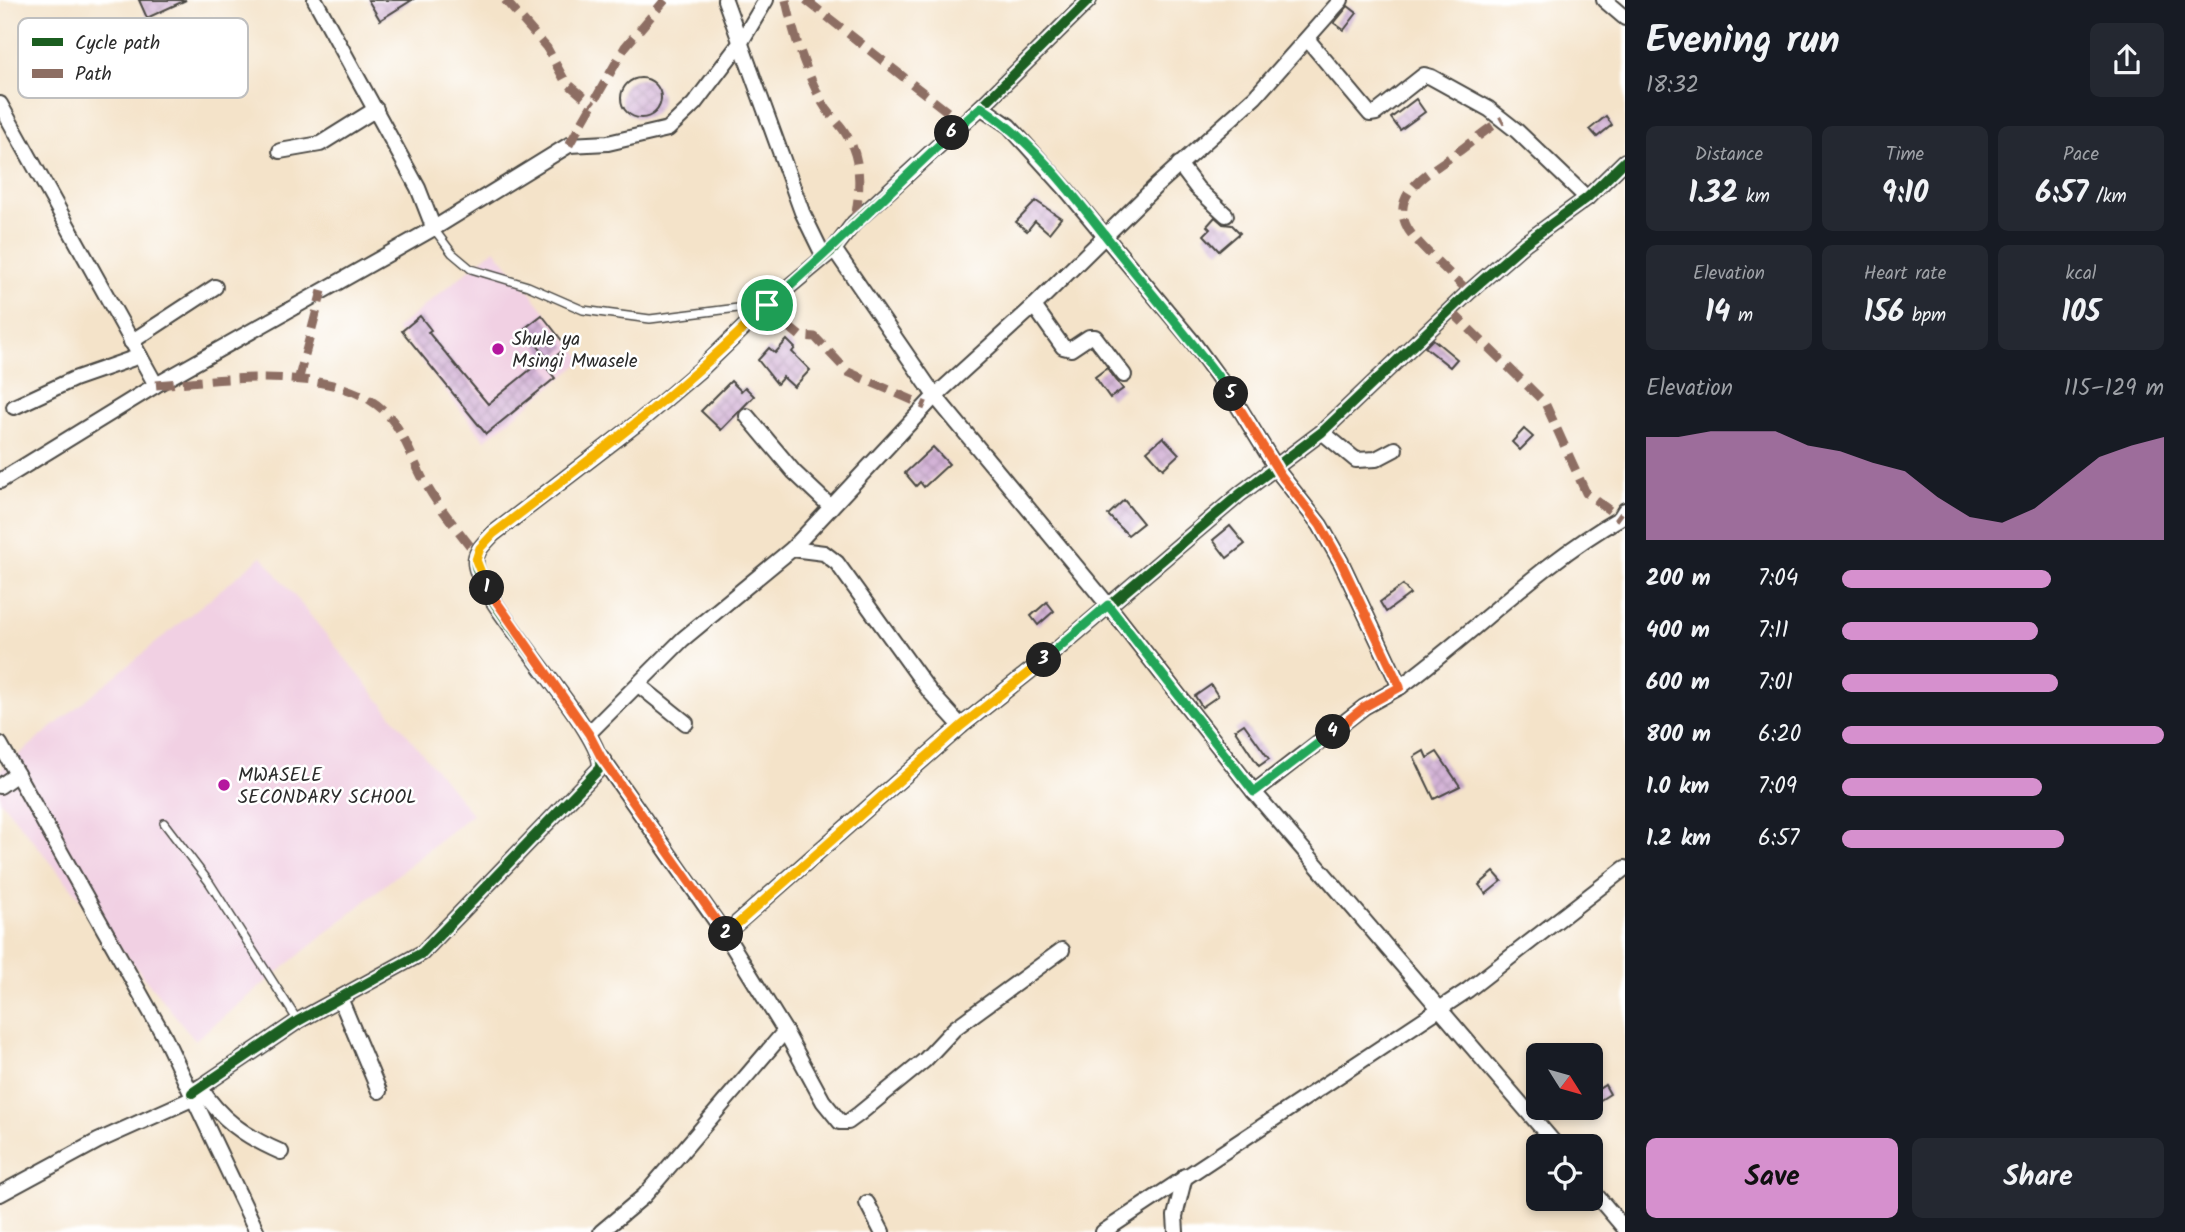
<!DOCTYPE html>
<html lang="en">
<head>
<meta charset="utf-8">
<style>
  body { margin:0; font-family:Kalam,sans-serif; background:#242831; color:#f1f3f6; height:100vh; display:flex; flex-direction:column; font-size:26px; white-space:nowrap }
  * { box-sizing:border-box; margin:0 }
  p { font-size:23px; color:#9ea1a6 }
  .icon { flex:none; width:38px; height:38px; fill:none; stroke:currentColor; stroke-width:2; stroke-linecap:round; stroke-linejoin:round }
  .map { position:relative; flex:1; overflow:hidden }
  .panel { display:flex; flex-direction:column; background:#171b24; width:560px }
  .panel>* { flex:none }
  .needle { width:46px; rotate:127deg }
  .tools { position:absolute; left:1526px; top:1043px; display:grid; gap:14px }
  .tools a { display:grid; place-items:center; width:77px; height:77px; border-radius:10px; background:#171b24; box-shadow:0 4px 10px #0003; font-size:35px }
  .pin { position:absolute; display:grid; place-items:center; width:60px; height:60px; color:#fff; margin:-30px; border:4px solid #fff; border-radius:50%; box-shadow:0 2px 7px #0007 }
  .km { position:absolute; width:35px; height:35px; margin:-18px; border-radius:50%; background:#222; color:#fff; font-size:19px; line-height:35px; text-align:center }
  .round { display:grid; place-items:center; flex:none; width:74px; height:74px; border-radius:10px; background:#242831 }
  .overview { display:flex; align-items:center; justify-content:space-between; height:119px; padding:0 21px }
  h1 { font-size:38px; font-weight:700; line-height:52px }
  .stats { display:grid; grid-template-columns:repeat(3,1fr); gap:10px; height:119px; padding:7px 21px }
  .stats div { display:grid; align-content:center; border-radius:10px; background:#242831; text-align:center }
  .stats b { font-size:30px; font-weight:700 }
  .stats small { font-size:19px; font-weight:400 }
  .stats p { font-size:19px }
  .chart { height:196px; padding:14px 21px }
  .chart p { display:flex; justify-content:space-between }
  .chart svg { width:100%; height:126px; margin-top:7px; fill:#d690ce; opacity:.7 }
  .button { display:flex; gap:14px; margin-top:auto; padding:14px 21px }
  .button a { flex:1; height:80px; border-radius:10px; background:#d690ce; color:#111; font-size:28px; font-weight:700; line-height:80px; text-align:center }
  .button a+a { background:#242831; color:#f1f3f6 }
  ul { padding:0 21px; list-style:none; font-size:23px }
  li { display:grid; grid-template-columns:112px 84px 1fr; align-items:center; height:52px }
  li i { height:18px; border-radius:9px; background:#d690ce }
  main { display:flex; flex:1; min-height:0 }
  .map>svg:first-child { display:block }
  .built { fill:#f1d0e3 }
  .building { fill:url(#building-cross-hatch) }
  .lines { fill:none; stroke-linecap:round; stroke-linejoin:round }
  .lane-casing { stroke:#494743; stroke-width:10 }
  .street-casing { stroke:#494743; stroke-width:18 }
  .lane { stroke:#fff; stroke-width:7 }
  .street { stroke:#fff; stroke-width:14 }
  .quiet { stroke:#8d6e63; stroke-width:9; stroke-dasharray:18 9; stroke-linecap:butt }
  .cycleway-casing { stroke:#fff; stroke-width:15 }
  .cycleway { stroke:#1b5e20; stroke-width:10 }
  .split-1-casing { stroke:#fff; stroke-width:14 }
  .split-2-casing { stroke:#fff; stroke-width:14 }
  .split-3-casing { stroke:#fff; stroke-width:14 }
  .split-4-casing { stroke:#fff; stroke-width:14 }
  .split-5-casing { stroke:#fff; stroke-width:14 }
  .split-6-casing { stroke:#fff; stroke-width:14 }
  .split-7-casing { stroke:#fff; stroke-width:14 }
  .split-1 { stroke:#f5b400; stroke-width:9 }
  .split-2 { stroke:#f0652b; stroke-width:9 }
  .split-3 { stroke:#f5b400; stroke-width:9 }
  .split-4 { stroke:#22a559; stroke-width:9 }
  .split-5 { stroke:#f0652b; stroke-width:9 }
  .split-6 { stroke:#22a559; stroke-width:9 }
  .split-7 { stroke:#22a559; stroke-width:9 }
  .poi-dot { fill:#b5179e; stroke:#fff; stroke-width:2.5 }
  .labels { text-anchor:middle; stroke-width:5; stroke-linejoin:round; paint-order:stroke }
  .poi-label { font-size:19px; fill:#2b2b2b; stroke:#fff; text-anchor:start }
  .key { fill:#fff; stroke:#bfbfbf; stroke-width:2 }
  .key-label { font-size:19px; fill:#2b2b2b }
</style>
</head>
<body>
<main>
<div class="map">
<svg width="1625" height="1232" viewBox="0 0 1625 1232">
  <defs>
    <pattern id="building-cross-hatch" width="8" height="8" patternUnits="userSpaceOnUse" patternTransform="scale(1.75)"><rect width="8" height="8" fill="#d3b2d6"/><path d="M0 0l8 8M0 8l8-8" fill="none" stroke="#b599b8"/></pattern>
  </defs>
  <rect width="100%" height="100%" fill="#fff"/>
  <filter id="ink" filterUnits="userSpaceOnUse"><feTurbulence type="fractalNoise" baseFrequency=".0143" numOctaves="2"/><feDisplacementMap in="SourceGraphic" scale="14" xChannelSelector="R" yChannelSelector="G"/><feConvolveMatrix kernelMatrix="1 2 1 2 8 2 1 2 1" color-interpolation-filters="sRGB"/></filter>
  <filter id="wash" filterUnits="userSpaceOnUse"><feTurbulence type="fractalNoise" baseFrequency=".00686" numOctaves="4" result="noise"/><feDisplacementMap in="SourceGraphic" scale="28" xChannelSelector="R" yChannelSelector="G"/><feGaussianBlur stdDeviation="1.57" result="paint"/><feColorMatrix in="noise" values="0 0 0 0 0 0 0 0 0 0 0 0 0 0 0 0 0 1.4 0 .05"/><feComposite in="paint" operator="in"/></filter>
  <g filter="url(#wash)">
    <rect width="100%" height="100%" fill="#f4e3c9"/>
    <!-- built -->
    <g class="built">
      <polygon points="495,249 584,360 485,440 396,329"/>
      <polygon points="262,556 472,814 195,1040 0,800 0,770"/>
    </g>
    <g id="blocks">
      <!-- building -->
      <g class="building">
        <polygon points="139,0 186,0 147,18"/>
        <polygon points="368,0 412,0 380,20"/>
        <polygon points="1348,6 1357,13 1344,30 1334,23"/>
        <circle cx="641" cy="98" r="20"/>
        <polygon points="1416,99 1425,112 1400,130 1391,118"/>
        <polygon points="1606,116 1612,125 1597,137 1590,129"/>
        <polygon points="1036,201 1061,218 1049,233 1035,221 1027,231 1016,222"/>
        <polygon points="1215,217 1223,224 1232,225 1240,233 1219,251 1204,235 1210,229 1207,226"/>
        <polygon points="542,315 567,347 550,361 524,329"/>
        <polygon points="420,316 431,330 428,332 488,404 541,361 555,378 486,434 402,331"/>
        <polygon points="1433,339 1457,359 1450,367 1425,347"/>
        <polygon points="787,340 795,348 792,352 810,370 794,387 783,377 777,384 758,360 769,348 775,353"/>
        <polygon points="1107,368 1123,389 1110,398 1095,377"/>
        <polygon points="731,381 741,391 745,387 754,396 721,430 701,411"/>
        <polygon points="1524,429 1533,437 1520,450 1512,442"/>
        <polygon points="1163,437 1179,454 1163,469 1147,451"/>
        <polygon points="933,447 949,464 924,487 920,482 916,486 905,473"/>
        <polygon points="1124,500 1143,523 1128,535 1108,515"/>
        <polygon points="1230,526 1245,544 1227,558 1213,540"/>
        <polygon points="1403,585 1410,594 1386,612 1380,602"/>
        <polygon points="1047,602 1054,611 1038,625 1031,616"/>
        <polygon points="1211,685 1218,696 1202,707 1195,696"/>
        <polygon points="1244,724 1269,759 1259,766 1235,730"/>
        <polygon points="1424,751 1427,758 1437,752 1460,786 1434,799 1414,757"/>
        <polygon points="1494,872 1502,881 1486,894 1479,885"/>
        <polygon points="1605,1085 1610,1094 1594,1104 1591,1094"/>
      </g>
    </g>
  </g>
  <g filter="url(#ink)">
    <use href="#blocks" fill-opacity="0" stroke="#494743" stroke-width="2"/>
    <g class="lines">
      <defs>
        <g id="lane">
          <polyline points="434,229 452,253 471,269 528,286 583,310 650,319 762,305"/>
          <polyline points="164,823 209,882 298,1021"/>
        </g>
        <g id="street">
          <polyline points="315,0 418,188 434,229"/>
          <polyline points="725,0 802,212 824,257"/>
          <polyline points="1604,0 1625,18"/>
          <polyline points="1308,40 1370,114 1376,113 1424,75 1431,77 1489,109 1517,131 1587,198"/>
          <polyline points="0,104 156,385"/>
          <path d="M981 107 1009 126 1065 188 1192 341 1232 396 1280 474 1320 525 1341 562 1400 687C1474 633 1539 564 1620 518L1625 510"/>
          <polyline points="280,151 320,144 376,109"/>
          <polyline points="1179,164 1197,188 1226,215"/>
          <polyline points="834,249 935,396 1108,605 1254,792 1557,1146"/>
          <polyline points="1034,306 1063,347 1071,349 1089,337 1095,337 1124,375"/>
          <polyline points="131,342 215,287"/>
          <polyline points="14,407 74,379 140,356"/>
          <polyline points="747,416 794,472 831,507"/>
          <polyline points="1322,432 1356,460 1376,459 1395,449"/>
          <polyline points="0,481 156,385 436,227 569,145 608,143 668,129 694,104 741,42 766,0"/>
          <polyline points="792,549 824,553 837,563 930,692 961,726"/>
          <polyline points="640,686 686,723"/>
          <polyline points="588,734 683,639 792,549 935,396 1034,306 1156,186 1255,97 1341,0"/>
          <polyline points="0,744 164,1036 257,1232"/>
          <polyline points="601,757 725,934 785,1031 823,1101 840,1122 848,1122 859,1114 925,1060 955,1028 1062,950"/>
          <polyline points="0,786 17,774"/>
          <polyline points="1254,792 1364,707 1400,687"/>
          <polyline points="725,934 961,726 1060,647 1240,494 1322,432 1469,292 1525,243 1587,198 1625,161"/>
          <polyline points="340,998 379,1091"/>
          <path d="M200 1087C220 1119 246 1137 281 1152"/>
          <path d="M192 1093 298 1021 422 953 599 769C613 742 483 607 476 566 473 552 485 543 493 534L640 421 701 369 767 305 834 249 854 223 981 107 1089 0"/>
          <polyline points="1591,1189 1625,1229"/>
          <polyline points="0,1194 98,1141 194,1098"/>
          <polyline points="867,1203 882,1232"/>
          <polyline points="601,1232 644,1196 785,1031"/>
          <polyline points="1103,1232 1468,990 1625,868"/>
          <polyline points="1176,1232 1175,1216 1185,1176"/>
        </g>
      </defs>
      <!-- lane casing -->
      <use href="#lane" class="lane-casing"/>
      <!-- street casing -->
      <use href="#street" class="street-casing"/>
      <!-- lane -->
      <use href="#lane" class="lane"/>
      <!-- street -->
      <use href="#street" class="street"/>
      <!-- quiet -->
      <g class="quiet">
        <polyline points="505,0 547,48 565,81 593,105"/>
        <path d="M786 0C794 37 805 69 822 102 828 113 835 119 842 128 863 156 861 190 854 223"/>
        <polyline points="806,0 963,124"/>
        <polyline points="569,145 625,47 665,0"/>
        <path d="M1469 292C1454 277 1418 245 1408 229 1387 192 1434 170 1458 152 1473 141 1486 129 1503 120"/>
        <polyline points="765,307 800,336 815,337 848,372 926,406"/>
        <polyline points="1450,310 1545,403 1586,493 1620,518"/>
        <polyline points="298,381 322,291"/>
        <path d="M156 385C219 380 341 362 388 415 405 434 412 459 424 481 438 507 459 531 477 555"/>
      </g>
      <defs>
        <g id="cycleway">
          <polyline points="725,934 961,726 1060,647 1240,494 1322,432 1469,292 1525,243 1587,198 1625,161"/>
          <path d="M192 1093 298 1021 422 953 599 769C613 742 483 607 476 566 473 552 485 543 493 534L640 421 701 369 767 305 834 249 854 223 981 107 1089 0"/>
        </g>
      </defs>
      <!-- cycleway casing -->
      <use href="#cycleway" class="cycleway-casing"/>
      <!-- cycleway -->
      <use href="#cycleway" class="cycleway"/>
    </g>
  </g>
  <g class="lines" filter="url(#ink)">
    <defs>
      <path id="split-1" d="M487 588 476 560 480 548 493 534C588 461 683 391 767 305"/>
      <polyline id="split-2" points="487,588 589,734 601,757 726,934"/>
      <polyline id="split-3" points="726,934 961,726 1044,660"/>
      <polyline id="split-4" points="1044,660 1108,605 1254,792 1333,732"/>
      <polyline id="split-5" points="1231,394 1280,474 1320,525 1341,562 1400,687 1364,707 1333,732"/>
      <path id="split-6" d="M952 133 981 107C1039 145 1081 206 1124 259 1160 304 1197 347 1231 394"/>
      <path id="split-7" d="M767 305C832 251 890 190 952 133"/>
    </defs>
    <!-- split-1 casing -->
    <use href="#split-1" class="split-1-casing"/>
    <!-- split-2 casing -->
    <use href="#split-2" class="split-2-casing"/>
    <!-- split-3 casing -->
    <use href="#split-3" class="split-3-casing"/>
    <!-- split-4 casing -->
    <use href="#split-4" class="split-4-casing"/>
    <!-- split-5 casing -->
    <use href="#split-5" class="split-5-casing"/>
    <!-- split-6 casing -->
    <use href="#split-6" class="split-6-casing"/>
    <!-- split-7 casing -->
    <use href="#split-7" class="split-7-casing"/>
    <!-- split-1 -->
    <use href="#split-1" class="split-1"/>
    <!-- split-2 -->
    <use href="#split-2" class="split-2"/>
    <!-- split-3 -->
    <use href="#split-3" class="split-3"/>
    <!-- split-4 -->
    <use href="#split-4" class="split-4"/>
    <!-- split-5 -->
    <use href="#split-5" class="split-5"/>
    <!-- split-6 -->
    <use href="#split-6" class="split-6"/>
    <!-- split-7 -->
    <use href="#split-7" class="split-7"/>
  </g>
  <!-- markers -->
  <g class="poi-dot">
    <circle cx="498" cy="349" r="7"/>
    <circle cx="224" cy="785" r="7"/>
  </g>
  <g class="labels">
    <!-- poi labels -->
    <g class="poi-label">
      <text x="512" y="345">Shule ya<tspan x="512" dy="22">Msingi Mwasele</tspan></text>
      <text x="238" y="781">MWASELE<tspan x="238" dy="22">SECONDARY SCHOOL</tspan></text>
    </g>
  </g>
  <!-- legend -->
  <rect x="18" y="18" width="230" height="80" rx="10" class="key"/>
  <rect x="32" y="38" width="31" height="8" fill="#1b5e20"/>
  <rect x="32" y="69" width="31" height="9" fill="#8d6e63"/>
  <g class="key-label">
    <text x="75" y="49">Cycle path</text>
    <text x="75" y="80">Path</text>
  </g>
</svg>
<div class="tools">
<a><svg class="needle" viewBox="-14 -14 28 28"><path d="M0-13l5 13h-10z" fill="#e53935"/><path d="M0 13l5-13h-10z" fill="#9ea1a6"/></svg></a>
<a><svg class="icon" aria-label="locate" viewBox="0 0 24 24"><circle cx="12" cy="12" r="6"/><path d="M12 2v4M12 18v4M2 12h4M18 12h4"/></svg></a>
</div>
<div class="pin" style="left:767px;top:305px;background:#1e9e55"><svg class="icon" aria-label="arrive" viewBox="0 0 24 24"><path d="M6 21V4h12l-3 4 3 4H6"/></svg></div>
<b class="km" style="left:487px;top:588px">1</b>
<b class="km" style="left:726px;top:934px">2</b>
<b class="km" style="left:1044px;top:660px">3</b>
<b class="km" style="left:1333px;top:732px">4</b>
<b class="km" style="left:1231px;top:394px">5</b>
<b class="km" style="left:952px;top:133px">6</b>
</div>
<section class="panel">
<div class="overview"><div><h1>Evening run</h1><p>18:32</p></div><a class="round"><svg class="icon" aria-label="share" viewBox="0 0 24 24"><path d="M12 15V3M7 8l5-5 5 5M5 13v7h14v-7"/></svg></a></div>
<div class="stats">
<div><p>Distance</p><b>1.32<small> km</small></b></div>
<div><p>Time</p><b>9:10</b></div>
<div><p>Pace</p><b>6:57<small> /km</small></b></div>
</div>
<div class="stats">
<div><p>Elevation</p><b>14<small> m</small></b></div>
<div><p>Heart rate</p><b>156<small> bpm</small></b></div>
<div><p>kcal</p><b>105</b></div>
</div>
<div class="chart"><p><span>Elevation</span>115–129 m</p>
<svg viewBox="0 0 160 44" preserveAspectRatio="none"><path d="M0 44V8L10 8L20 6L30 6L40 6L50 11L60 13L70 17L80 20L90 29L100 36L110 38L120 33L130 24L140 15L150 11L160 8V44z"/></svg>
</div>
<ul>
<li><b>200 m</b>7:04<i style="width:65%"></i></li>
<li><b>400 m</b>7:11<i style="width:61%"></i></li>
<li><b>600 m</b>7:01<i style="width:67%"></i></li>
<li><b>800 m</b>6:20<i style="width:100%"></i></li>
<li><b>1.0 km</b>7:09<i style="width:62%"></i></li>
<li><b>1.2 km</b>6:57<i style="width:69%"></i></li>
</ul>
<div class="button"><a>Save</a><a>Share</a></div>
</section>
</main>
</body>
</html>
